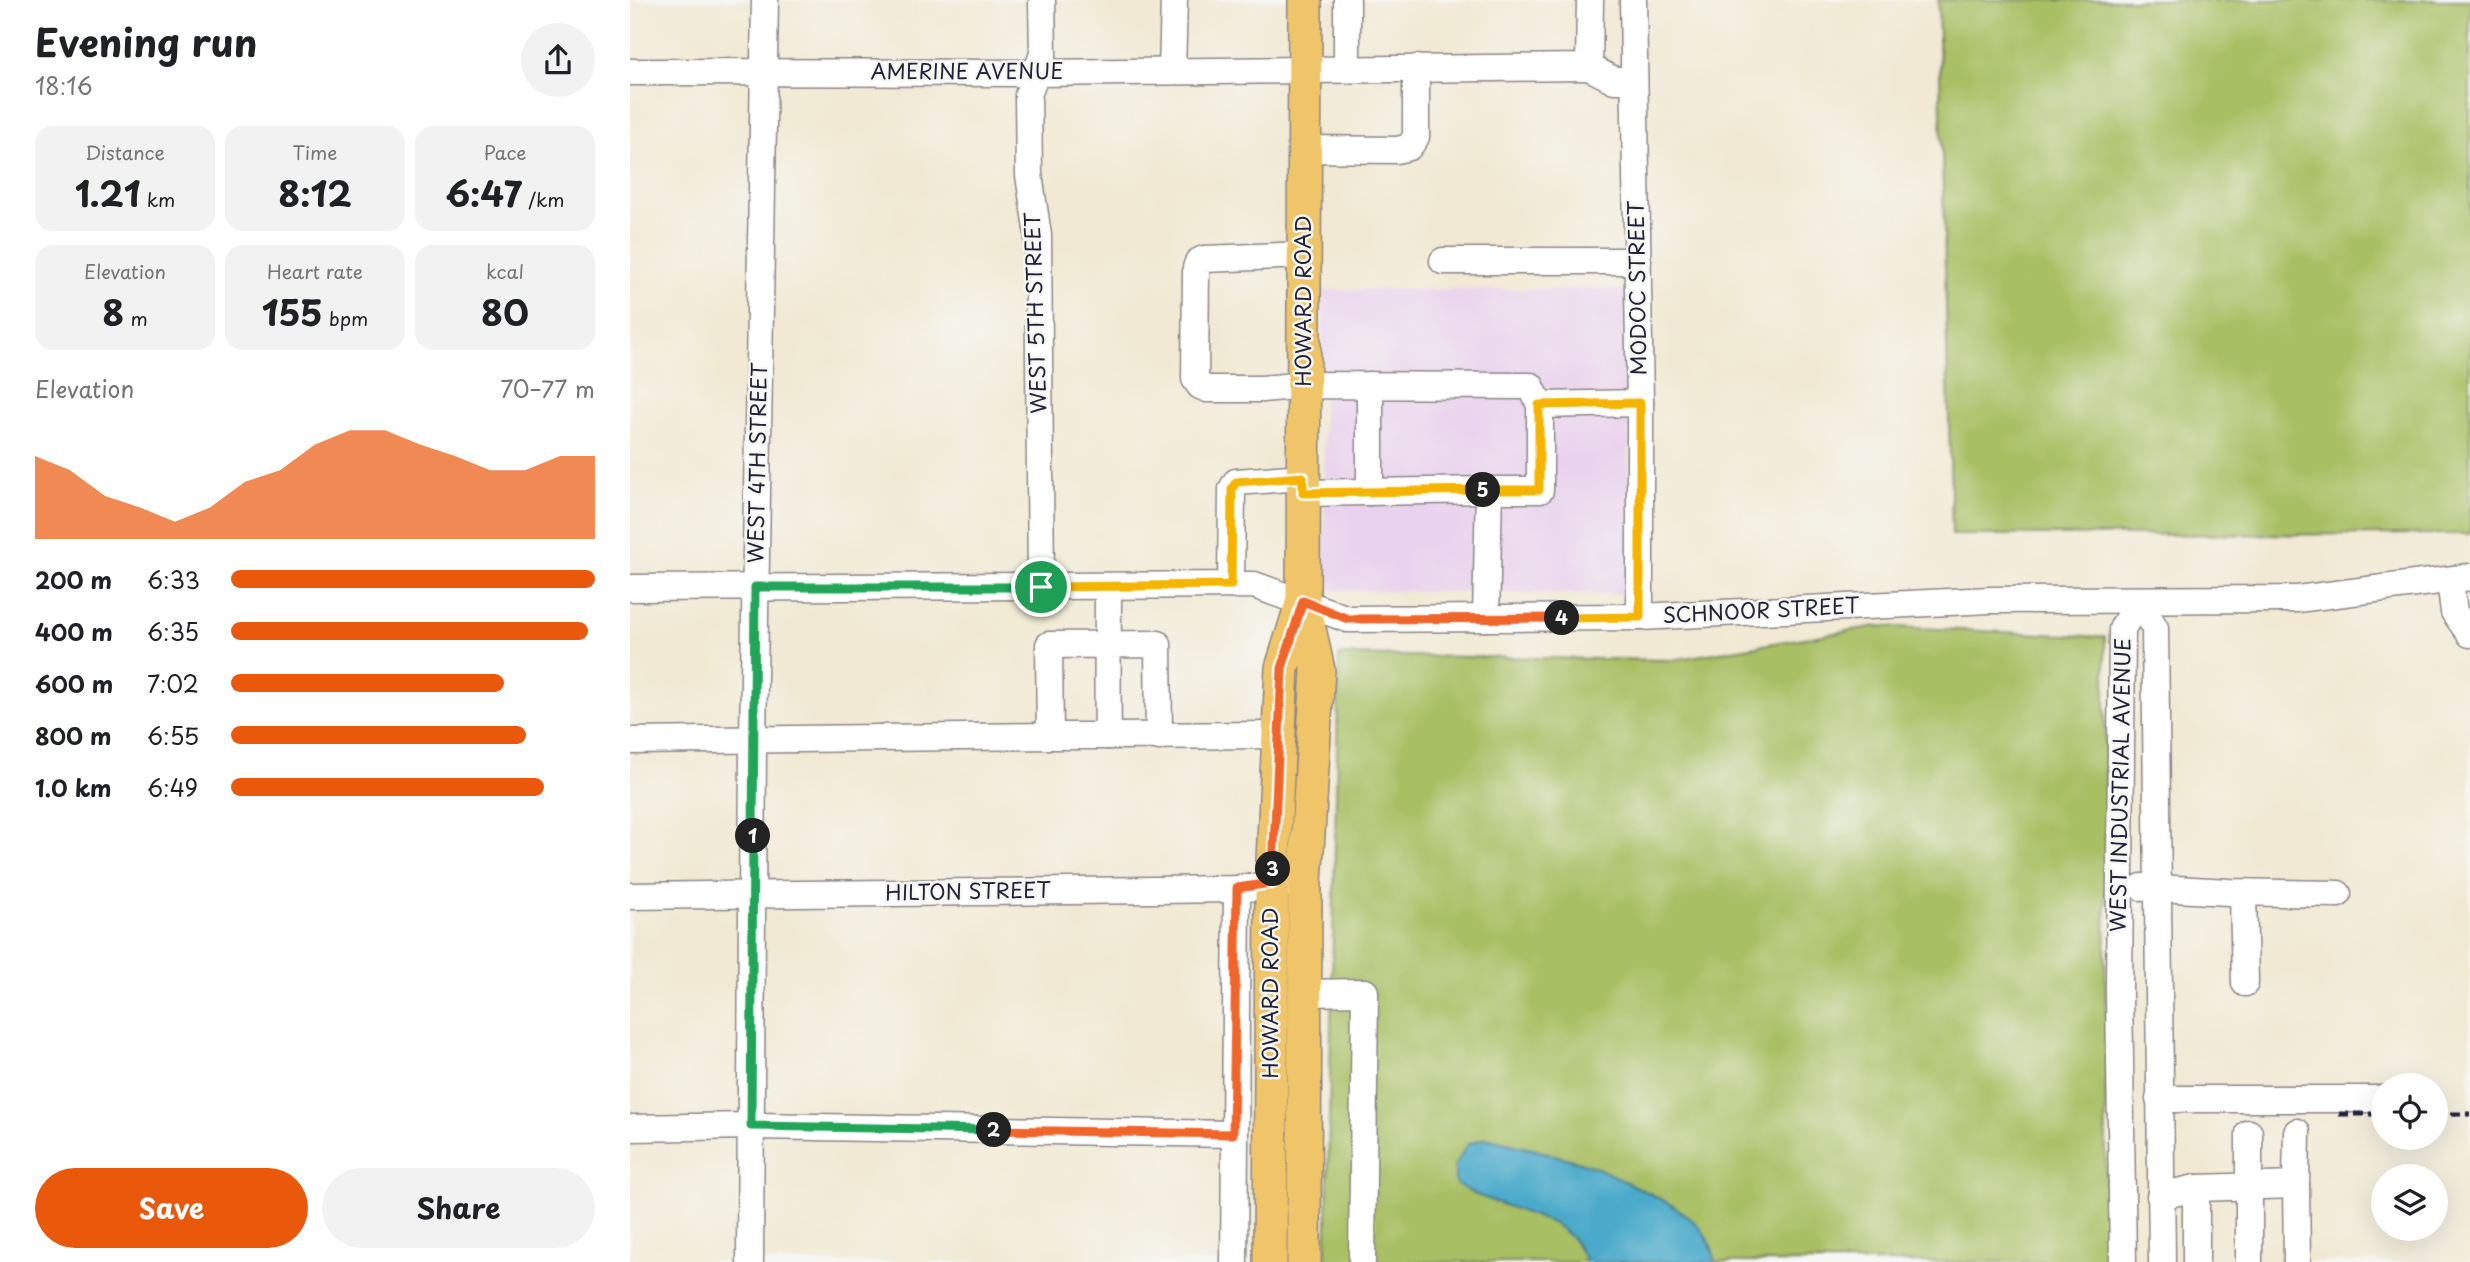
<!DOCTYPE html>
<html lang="en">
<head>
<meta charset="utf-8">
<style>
  body { margin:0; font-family:"Playpen Sans",sans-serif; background:#f2f2f2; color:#202124; height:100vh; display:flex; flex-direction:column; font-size:26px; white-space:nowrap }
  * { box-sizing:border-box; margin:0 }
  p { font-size:23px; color:#757577 }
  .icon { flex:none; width:38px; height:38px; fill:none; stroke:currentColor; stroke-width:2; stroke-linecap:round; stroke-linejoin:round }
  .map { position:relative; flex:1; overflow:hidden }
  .side { display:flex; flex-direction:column; background:#fff; width:630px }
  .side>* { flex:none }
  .controls { position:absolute; left:1741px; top:1073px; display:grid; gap:14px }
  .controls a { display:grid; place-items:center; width:77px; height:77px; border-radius:50%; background:#fff; box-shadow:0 7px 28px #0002; font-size:35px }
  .pin { position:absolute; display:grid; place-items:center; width:60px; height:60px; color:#fff; margin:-30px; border:4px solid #fff; border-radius:50%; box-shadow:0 2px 7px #0007 }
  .km { position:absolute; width:35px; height:35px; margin:-18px; border-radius:50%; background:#222; color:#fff; font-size:19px; line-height:35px; text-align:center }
  .round { display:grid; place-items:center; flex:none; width:74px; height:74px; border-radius:37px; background:#f2f2f2 }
  .head { display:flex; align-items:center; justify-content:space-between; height:119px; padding:0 35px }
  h1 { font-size:38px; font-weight:700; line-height:52px }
  .stats { display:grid; grid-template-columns:repeat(3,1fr); gap:10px; height:119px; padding:7px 35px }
  .stats div { display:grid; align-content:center; border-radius:18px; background:#f2f2f2; text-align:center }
  .stats b { font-size:35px; font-weight:700 }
  .stats small { font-size:19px; font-weight:400 }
  .stats p { font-size:19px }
  .chart { height:196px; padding:14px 35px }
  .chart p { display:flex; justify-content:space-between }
  .chart svg { width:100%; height:126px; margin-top:7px; fill:#ea580c; opacity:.7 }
  .button { display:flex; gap:14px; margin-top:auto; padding:14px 35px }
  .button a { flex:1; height:80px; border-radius:42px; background:#ea580c; color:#fff; font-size:28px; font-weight:700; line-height:80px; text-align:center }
  .button a+a { background:#f2f2f2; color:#202124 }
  ul { padding:0 35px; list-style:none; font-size:23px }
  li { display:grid; grid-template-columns:112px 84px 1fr; align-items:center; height:52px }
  li i { height:18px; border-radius:9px; background:#ea580c }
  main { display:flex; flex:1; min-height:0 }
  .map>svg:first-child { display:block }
  .built { fill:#e9d2ed }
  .green { fill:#a8bf64; stroke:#657050; stroke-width:2 }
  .water { fill:#4baaca; stroke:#366682; stroke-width:2 }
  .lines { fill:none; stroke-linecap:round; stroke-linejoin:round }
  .minor-casing { stroke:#8a8687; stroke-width:29 }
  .major-casing { stroke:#8a8687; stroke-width:36 }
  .minor { stroke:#fff; stroke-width:26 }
  .major { stroke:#f0c469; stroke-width:33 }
  .rail { stroke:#22223b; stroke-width:5; stroke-dasharray:10 5; stroke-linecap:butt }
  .split-1-casing { stroke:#fff; stroke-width:14 }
  .split-2-casing { stroke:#fff; stroke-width:14 }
  .split-3-casing { stroke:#fff; stroke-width:14 }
  .split-4-casing { stroke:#fff; stroke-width:14 }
  .split-5-casing { stroke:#fff; stroke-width:14 }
  .split-6-casing { stroke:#fff; stroke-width:14 }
  .split-1 { stroke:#22a559; stroke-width:9 }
  .split-2 { stroke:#22a559; stroke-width:9 }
  .split-3 { stroke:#f0652b; stroke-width:9 }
  .split-4 { stroke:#f0652b; stroke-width:9 }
  .split-5 { stroke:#f5b400; stroke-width:9 }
  .split-6 { stroke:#f5b400; stroke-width:9 }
  .labels { text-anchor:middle; stroke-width:5; stroke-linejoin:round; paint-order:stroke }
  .street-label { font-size:21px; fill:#22223b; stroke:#f6f6f2 }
</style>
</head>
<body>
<main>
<section class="side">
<div class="head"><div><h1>Evening run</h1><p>18:16</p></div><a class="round"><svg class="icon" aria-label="share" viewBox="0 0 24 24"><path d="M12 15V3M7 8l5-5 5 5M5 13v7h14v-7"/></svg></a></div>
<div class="stats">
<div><p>Distance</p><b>1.21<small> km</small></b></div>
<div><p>Time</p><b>8:12</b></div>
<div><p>Pace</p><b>6:47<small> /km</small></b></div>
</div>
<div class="stats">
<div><p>Elevation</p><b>8<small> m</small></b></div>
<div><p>Heart rate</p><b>155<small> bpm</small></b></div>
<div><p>kcal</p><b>80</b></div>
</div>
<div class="chart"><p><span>Elevation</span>70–77 m</p>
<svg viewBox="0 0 160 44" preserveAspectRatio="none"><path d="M0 44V15L10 20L20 29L30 33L40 38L50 33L60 24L70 20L80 11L90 6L100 6L110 11L120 15L130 20L140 20L150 15L160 15V44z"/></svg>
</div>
<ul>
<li><b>200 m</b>6:33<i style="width:100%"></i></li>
<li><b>400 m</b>6:35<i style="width:98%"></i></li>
<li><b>600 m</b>7:02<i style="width:75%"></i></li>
<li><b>800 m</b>6:55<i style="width:81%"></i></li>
<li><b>1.0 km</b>6:49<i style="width:86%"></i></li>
</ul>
<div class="button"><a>Save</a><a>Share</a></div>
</section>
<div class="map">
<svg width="1840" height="1262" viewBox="0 0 1840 1262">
  <rect width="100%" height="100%" fill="#f6f6f2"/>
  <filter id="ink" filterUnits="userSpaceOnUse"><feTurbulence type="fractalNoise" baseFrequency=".0143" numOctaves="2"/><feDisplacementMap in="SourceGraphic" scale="14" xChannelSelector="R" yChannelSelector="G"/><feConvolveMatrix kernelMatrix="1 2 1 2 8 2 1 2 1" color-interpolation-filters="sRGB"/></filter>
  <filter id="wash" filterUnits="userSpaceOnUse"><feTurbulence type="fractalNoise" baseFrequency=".00686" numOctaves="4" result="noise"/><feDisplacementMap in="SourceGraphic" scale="28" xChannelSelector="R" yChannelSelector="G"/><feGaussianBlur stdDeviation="1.57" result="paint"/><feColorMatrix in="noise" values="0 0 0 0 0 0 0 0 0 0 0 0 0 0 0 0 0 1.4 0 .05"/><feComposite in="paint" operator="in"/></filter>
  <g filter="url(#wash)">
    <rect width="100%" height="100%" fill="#f1e9d3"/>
    <!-- built -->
    <polygon class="built" points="999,289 998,594 695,590 692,290"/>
    <!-- green -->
    <g class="green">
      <polygon points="1308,0 1840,0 1840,534 1322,535"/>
      <polygon points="1247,626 1475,637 1476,1262 696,1262 709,655 1042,660"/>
    </g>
    <!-- water -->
    <path class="water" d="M855 1138C890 1146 925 1154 959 1165 973 1169 985 1177 998 1183 1033 1200 1080 1218 1085 1262H957L942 1238 925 1224 844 1194 825 1183V1165L838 1144Z"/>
  </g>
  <g filter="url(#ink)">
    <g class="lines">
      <defs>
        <g id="minor">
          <polyline points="717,0 717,69"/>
          <polyline points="1003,0 1010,403 1010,617"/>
          <polyline points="959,67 984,80 1004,80"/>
          <polyline points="542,71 544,0"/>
          <polyline points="0,72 406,73 959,67 960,0"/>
          <polyline points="675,149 767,150 779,147 786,137 786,68"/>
          <polyline points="674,255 574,259 568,262 566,268 565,379 570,386 577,389 632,389 674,385 901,386 910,405"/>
          <polyline points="813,261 1008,261"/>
          <polyline points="740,385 740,492"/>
          <polyline points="673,493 859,490"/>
          <polyline points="1820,580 1824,612 1840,634"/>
          <polyline points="601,585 602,489 606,482 673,477"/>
          <path d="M478 586C478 636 477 686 478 736H420L419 645 528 644 529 737"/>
          <polyline points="411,587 408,235 399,175 398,95 413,54 412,0"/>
          <polyline points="0,588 624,585 718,619 1010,617 1360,600 1667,599 1840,577"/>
          <polyline points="1508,601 1525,628 1532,1262"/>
          <polyline points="856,618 859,490 910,490 910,405 1010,403"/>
          <polyline points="478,736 649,735"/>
          <polyline points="0,741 420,736"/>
          <polyline points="1512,887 1598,892 1708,894"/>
          <polyline points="1613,893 1615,983"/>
          <polyline points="0,896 607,889 660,883"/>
          <polyline points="674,993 735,992 732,1262"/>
          <polyline points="1529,1099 1754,1099"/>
          <polyline points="0,1128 121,1126 603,1134"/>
          <polyline points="1666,1185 1667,1132"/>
          <polyline points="1566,1188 1566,1262"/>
          <polyline points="1530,1196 1566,1188 1666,1185 1667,1262"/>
          <polyline points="120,1262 123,740 135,0"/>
          <polyline points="604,1262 607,889"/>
          <polyline points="1493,1262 1489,992 1492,629 1508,601"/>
          <polyline points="1619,1262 1619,1133"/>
        </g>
        <g id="major">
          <polyline points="640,1262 642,883 652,668 672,604"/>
          <polyline points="674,1262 675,883 688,670 673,601 675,0"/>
        </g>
      </defs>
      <!-- minor casing -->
      <use href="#minor" class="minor-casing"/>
      <!-- major casing -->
      <use href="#major" class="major-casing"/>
      <!-- minor -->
      <use href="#minor" class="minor"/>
      <!-- major -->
      <use href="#major" class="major"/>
      <!-- rail -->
      <g class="rail">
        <polyline points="1709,1114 1754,1114"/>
        <polyline points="1806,1114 1840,1114"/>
      </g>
    </g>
  </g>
  <g class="lines" filter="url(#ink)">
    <defs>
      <polyline id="split-1" points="123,836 125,587 411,587"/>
      <polyline id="split-2" points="123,836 121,1126 364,1130"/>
      <polyline id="split-3" points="364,1130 603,1134 607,888 642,883 643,869"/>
      <polyline id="split-4" points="643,869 652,668 673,601 718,619 932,618"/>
      <polyline id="split-5" points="853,490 909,490 909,405 1010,403 1010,617 932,618"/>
      <polyline id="split-6" points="411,587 601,585 602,489 606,482 673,477 673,493 853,490"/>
    </defs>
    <!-- split-1 casing -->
    <use href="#split-1" class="split-1-casing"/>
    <!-- split-2 casing -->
    <use href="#split-2" class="split-2-casing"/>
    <!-- split-3 casing -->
    <use href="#split-3" class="split-3-casing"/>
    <!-- split-4 casing -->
    <use href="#split-4" class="split-4-casing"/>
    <!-- split-5 casing -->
    <use href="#split-5" class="split-5-casing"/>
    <!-- split-6 casing -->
    <use href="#split-6" class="split-6-casing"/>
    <!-- split-1 -->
    <use href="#split-1" class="split-1"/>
    <!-- split-2 -->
    <use href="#split-2" class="split-2"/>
    <!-- split-3 -->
    <use href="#split-3" class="split-3"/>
    <!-- split-4 -->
    <use href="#split-4" class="split-4"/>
    <!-- split-5 -->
    <use href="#split-5" class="split-5"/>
    <!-- split-6 -->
    <use href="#split-6" class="split-6"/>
  </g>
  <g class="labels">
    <!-- street labels -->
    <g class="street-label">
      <text x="337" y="79">AMERINE AVENUE</text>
      <text transform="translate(1008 288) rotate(-91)" y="7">MODOC STREET</text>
      <text transform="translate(674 301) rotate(-90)" y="7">HOWARD ROAD</text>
      <text transform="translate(406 313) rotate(-92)" y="7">WEST 5TH STREET</text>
      <text transform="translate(128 463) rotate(-89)" y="7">WEST 4TH STREET</text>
      <text transform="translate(1131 611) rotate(-3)" y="7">SCHNOOR STREET</text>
      <text transform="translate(1491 785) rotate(-89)" y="7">WEST INDUSTRIAL AVENUE</text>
      <text transform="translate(338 892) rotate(-1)" y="7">HILTON STREET</text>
      <text transform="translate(641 993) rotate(-90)" y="7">HOWARD ROAD</text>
    </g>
  </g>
</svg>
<div class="controls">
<a><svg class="icon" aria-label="locate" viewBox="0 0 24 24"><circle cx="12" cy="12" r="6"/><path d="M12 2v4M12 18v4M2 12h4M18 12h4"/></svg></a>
<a><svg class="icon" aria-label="layers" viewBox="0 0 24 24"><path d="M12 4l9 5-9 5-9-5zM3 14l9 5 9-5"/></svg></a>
</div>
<div class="pin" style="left:411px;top:587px;background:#1e9e55"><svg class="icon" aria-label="arrive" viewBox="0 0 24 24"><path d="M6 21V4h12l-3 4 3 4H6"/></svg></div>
<b class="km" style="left:123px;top:836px">1</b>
<b class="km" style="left:364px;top:1130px">2</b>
<b class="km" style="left:643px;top:869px">3</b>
<b class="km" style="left:932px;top:618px">4</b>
<b class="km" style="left:853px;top:490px">5</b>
</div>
</main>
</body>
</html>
